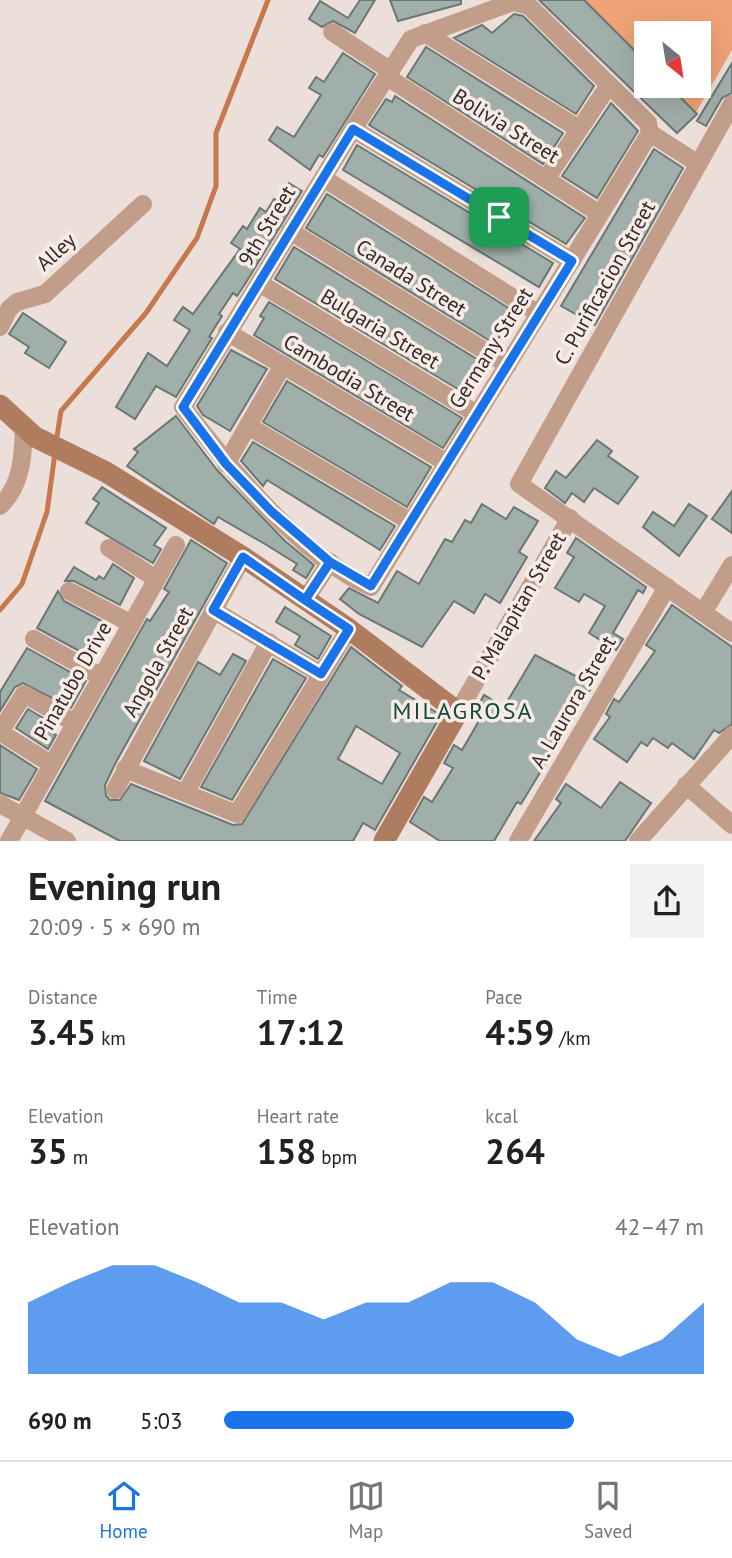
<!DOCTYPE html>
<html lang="en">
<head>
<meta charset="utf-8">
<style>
  body { margin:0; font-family:"PT Sans",sans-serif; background:#f2f2f2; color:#202124; height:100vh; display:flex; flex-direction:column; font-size:26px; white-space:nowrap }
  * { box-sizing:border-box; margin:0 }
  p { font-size:23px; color:#757577 }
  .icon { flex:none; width:38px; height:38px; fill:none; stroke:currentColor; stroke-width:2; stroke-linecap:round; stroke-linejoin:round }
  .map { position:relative; height:841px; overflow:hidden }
  .panel { display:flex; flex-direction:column; background:#fff; flex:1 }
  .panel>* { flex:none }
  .needle { width:46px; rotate:150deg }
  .fabs { position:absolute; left:634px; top:21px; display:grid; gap:14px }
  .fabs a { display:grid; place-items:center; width:77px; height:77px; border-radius:0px; background:#fff; box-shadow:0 7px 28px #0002; font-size:35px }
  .pin { position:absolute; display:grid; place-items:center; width:60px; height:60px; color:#fff; margin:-30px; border-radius:14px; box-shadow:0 4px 10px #0006 }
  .round { display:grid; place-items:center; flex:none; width:74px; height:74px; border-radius:0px; background:#f2f2f2 }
  .head { display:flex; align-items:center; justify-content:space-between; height:119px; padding:0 28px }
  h1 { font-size:38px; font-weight:700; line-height:52px }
  .stats { display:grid; grid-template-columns:repeat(3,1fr); gap:10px; height:119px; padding:7px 28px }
  .stats div { display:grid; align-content:center }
  .stats b { font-size:35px; font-weight:700 }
  .stats small { font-size:19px; font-weight:400 }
  .stats p { font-size:19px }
  .chart { height:196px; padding:14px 28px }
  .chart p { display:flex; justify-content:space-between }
  .chart svg { width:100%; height:126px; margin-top:7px; fill:#1a73e8; opacity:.7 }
  ul { padding:0 28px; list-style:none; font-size:23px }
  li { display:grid; grid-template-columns:112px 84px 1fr; align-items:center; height:52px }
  li i { height:18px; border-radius:9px; background:#1a73e8 }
  .menu { display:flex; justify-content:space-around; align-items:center; height:98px; border-top:2px solid #e0e0e0; background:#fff; font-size:19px; color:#757577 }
  .menu a { display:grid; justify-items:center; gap:4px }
  .menu .on { color:#1a73e8 }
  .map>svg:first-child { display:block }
  .green { fill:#efa277 }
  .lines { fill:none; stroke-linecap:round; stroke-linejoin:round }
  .stream { stroke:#c6794c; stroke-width:5 }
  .building { fill:#a1afab; stroke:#6a7773; stroke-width:2; fill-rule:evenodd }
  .street { stroke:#c29e8a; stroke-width:18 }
  .secondary { stroke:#b07c5f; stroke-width:21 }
  .route-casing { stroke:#fff; stroke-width:14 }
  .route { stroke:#1a73e8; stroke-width:9 }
  .labels { text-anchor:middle; stroke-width:7; stroke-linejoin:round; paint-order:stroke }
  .street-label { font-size:21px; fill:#312c29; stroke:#f9ece6 }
  .quarter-label { font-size:24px; letter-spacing:2px; fill:#144a3e; stroke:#f9ece6 }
</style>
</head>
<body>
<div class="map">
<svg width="732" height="841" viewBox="0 0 732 841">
  <rect width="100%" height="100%" fill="#ecdfd9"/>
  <!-- green -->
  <polygon class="green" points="584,0 732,0 732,50 691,121 660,86 698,86 698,33 646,33 646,69"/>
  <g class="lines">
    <!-- stream -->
    <g class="stream">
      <polyline points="56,443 61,411 146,313 197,238 216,186 216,133 268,0"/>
      <polyline points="0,610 22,584 47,512 55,453"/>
    </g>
  </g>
  <!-- building -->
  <g class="building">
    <polygon points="360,0 375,0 355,33 333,21 322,27 309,19 320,1 348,18"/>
    <polygon points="390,0 461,0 461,4 398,21"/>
    <polygon points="539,0 584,0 646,62 646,86 669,86 697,114 677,133"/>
    <polygon points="514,14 523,16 594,86 576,114 454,38 482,25 492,33"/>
    <polygon points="426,47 563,133 543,164 407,77"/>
    <polygon points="343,53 375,74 323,157 319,155 310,170 269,140 277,127 294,137 321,95 309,88 316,77 324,82"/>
    <polygon points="732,63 732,93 722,98 706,126 697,121"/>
    <polygon points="395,96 585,218 566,244 369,125 386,99 392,102"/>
    <polygon points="611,103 638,131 597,198 562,176"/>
    <polygon points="357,145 553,263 539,287 343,170"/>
    <polygon points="654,149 683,168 595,325 561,306"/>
    <polygon points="289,183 302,191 245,284 237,296 233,293 219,314 222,316 209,337 212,338 176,397 156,386 135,419 116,407 148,353 167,366 190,330 174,320 183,307 193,314 240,249 231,243 243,226 247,229 260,208 266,212 274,199 278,201"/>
    <polygon points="327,194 515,312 495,344 306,228"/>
    <polygon points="294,247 485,364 466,394 275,279"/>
    <polygon points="269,302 462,418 443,448 254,335 264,318 260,316"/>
    <polygon points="23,313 66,342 49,368 25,353 29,347 9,334"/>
    <polygon points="231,350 267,369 230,431 203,415 197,406"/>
    <polygon points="287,381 431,467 407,507 263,422"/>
    <polygon points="176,416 217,470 285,541 314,565 306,578 293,570 297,564 265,544 218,517 214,524 127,466 138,452 134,449"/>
    <polygon points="597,440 612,451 608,456 638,477 618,504 594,488 584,502 572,493 565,503 545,488 556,471 566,478"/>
    <polygon points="253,442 395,526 380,550 267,480 263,486 241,461"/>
    <polygon points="102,487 166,528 154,545 161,549 153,563 86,523 99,503 93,499"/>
    <polygon points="732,491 732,533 712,519"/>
    <polygon points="482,504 506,519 514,507 538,521 519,552 527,557 500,603 485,594 474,613 454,601 422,647 359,614 340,599 349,588 378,603 397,571 419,584 445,539 452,542 465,520 471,523"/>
    <polygon points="689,504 707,516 679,556 643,527 653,512 674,526"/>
    <polygon points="576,538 646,587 643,593 638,590 613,633 623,639 616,650 589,633 605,606 584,594 579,602 555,588 574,557 567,553"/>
    <path d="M191 540 227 563 115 764 105 785 106 796 110 800H120L131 784 233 825 242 824 351 647 402 686 399 690 441 715 375 830 363 823 353 841H120L45 801 147 619 150 621 169 592 164 589ZM356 726 400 753 382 784 338 759Z"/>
    <polygon points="113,564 134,578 120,605 74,581 65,581 74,567 96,580 99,576 104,579"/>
    <polygon points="58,591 64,601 111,626 92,658 37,628"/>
    <polygon points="672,605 732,647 732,724 719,733 714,730 694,759 672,743 668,748 653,738 647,746 641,742 627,762 594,739 610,717 606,714 614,699 619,702 655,651 646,645"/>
    <polygon points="285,607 331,636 318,659 295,645 300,636 276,622"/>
    <polygon points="27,648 86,681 71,708 23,683 15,687 0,711 0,692"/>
    <polygon points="233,654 246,661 180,779 144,761 198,662 220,675"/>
    <polygon points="535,655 593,685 521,804 517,802 494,841 440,841 410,822 424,797 432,802 453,768 444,763 454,745 462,750 480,719 473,715 484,695 504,707"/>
    <polygon points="273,659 306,678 232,800 201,787"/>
    <polygon points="28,709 55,725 50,732 56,735 48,749 16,728"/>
    <polygon points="0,745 37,769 19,800 0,793"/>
    <polygon points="620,782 651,803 625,841 534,841 561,803 556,799 566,784 601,808"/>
  </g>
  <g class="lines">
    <!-- street -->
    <g class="street">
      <polyline points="332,32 391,71"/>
      <polyline points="425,33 579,129"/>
      <polyline points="387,77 600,214"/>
      <polyline points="732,104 519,484 732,633"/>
      <polyline points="353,129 572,261"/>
      <path d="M650 133 371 587C301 557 229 467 183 407L353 129 411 39 513 2 529 6 648 123 650 133 697 163"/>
      <polyline points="323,178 539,314"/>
      <polyline points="546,179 609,85"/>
      <polyline points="290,231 508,365"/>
      <polyline points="259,283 477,414"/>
      <polyline points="0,327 9,309 17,302 45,294 143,204"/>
      <polyline points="227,332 447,463"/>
      <polyline points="248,426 411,522"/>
      <polyline points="226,464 283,365"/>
      <path d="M0 506C22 485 23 456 24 428"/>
      <polyline points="109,548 156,579"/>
      <polyline points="69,591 132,624"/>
      <polyline points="305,600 330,562"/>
      <polyline points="213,610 321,674"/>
      <polyline points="704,611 732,565"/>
      <polyline points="34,639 102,677"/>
      <polyline points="458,712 570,518"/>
      <polyline points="0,732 24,694 75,723"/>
      <polyline points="0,732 51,764"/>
      <polyline points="125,769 237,814 349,629"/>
      <polyline points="686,785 732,825"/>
      <polyline points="115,790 243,557"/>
      <polyline points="186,792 269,642"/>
      <polyline points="0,804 67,841"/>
      <polyline points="9,841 176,545"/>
      <polyline points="518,841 667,587"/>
      <polyline points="638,841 732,735"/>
    </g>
    <!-- secondary -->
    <polyline class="secondary" points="0,405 35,437 106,472 243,557 349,629 458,712 384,841"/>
  </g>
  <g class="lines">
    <defs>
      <polyline id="route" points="499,217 572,261 371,586 330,562 305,600 243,557 213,610 321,674 349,629 305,600 330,562 272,512 226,464 183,407 353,129 499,217"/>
    </defs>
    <!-- route casing -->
    <use href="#route" class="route-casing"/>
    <!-- route -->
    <use href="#route" class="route"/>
  </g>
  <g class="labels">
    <!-- street labels -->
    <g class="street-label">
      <text transform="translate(506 126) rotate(32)" y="7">Bolivia Street</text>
      <text transform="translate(267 226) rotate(-59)" y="7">9th Street</text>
      <text transform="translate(56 252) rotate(-42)" y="7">Alley</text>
      <text transform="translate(411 278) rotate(32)" y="7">Canada Street</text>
      <text transform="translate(605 283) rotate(-61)" y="7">C. Purificacion Street</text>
      <text transform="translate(380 329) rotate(31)" y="7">Bulgaria Street</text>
      <text transform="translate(491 348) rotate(-58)" y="7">Germany Street</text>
      <text transform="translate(349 378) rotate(31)" y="7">Cambodia Street</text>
      <text transform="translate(519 606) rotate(-60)" y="7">P. Malapitan Street</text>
      <text transform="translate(158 662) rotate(-61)" y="7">Angola Street</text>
      <text transform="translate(73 681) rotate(-60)" y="7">Pinatubo Drive</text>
      <text transform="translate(573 702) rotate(-60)" y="7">A. Laurora Street</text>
    </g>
    <!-- quarter labels -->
    <g class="quarter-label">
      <text x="463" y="719">MILAGROSA</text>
    </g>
  </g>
</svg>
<div class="fabs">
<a><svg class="needle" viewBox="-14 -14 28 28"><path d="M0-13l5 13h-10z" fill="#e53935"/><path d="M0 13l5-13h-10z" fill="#757577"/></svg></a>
</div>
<div class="pin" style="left:499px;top:217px;background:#1e9e55"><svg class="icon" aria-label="arrive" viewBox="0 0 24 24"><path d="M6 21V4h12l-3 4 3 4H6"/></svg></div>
</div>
<section class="panel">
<div class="head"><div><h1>Evening run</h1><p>20:09 · 5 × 690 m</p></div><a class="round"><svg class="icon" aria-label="share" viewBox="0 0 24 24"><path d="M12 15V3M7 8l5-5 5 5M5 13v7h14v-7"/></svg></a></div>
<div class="stats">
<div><p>Distance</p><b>3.45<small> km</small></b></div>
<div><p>Time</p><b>17:12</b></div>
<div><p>Pace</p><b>4:59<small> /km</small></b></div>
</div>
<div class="stats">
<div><p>Elevation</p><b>35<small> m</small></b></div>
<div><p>Heart rate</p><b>158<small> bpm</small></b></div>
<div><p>kcal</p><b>264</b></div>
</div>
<div class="chart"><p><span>Elevation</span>42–47 m</p>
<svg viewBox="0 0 160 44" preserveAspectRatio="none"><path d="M0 44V19L10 12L20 6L30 6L40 12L50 19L60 19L70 25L80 19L90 19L100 12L110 12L120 19L130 32L140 38L150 32L160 19V44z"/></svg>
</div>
<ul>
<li><b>690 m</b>5:03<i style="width:73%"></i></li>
</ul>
</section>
<nav class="menu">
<a class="on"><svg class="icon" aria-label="home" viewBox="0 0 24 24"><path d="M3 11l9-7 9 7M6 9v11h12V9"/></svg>Home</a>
<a><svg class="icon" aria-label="map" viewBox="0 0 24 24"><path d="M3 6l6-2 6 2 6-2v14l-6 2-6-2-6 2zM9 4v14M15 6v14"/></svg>Map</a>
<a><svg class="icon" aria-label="saved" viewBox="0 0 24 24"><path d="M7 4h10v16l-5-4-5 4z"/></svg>Saved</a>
</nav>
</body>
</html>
